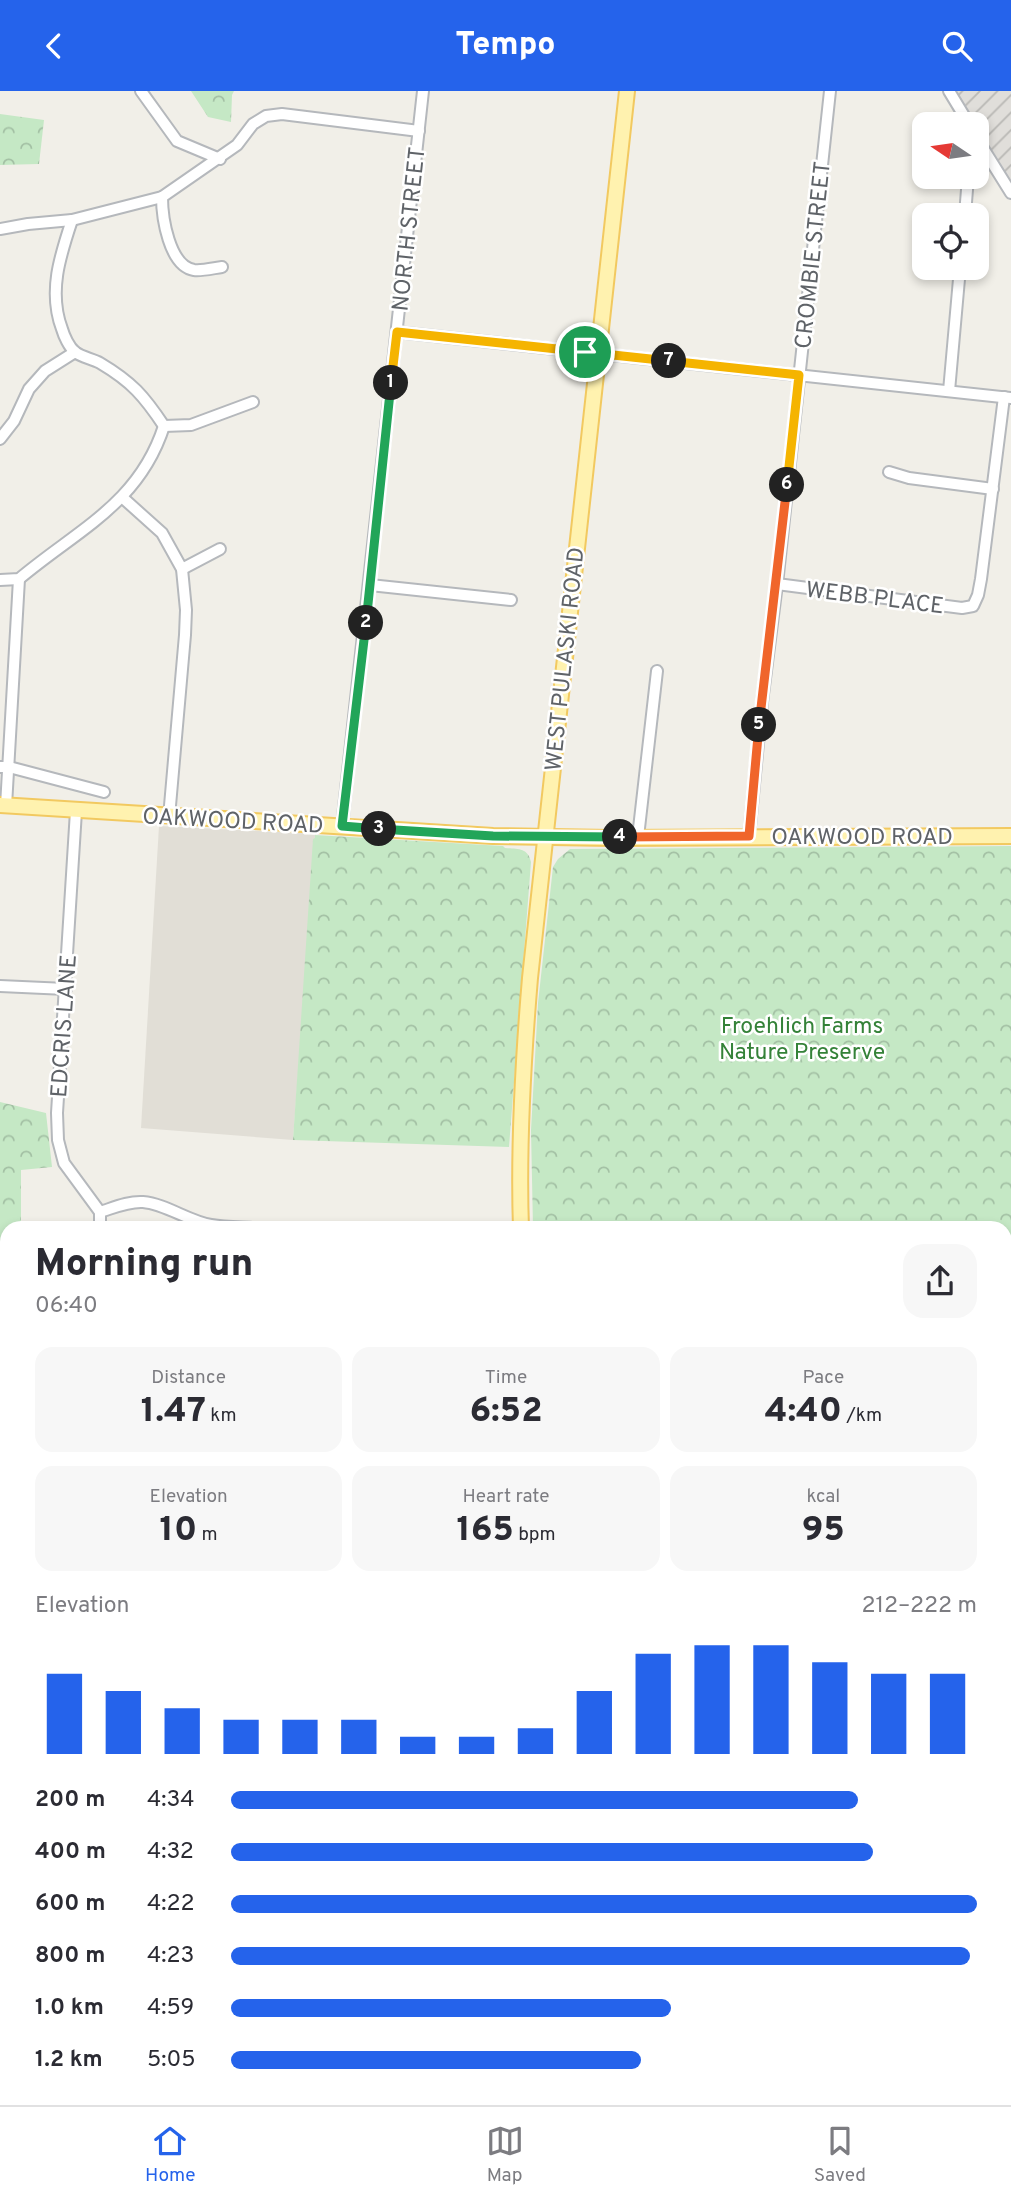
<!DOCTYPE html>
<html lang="en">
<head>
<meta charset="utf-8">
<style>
  body { margin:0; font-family:Overpass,sans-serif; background:#f7f7f7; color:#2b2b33; height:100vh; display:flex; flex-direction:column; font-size:26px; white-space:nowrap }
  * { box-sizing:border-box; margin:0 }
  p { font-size:23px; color:#7c7c81 }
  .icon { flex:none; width:38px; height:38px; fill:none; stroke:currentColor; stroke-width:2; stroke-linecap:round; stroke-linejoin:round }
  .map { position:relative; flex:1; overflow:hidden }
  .sheet { position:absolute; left:0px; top:1130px; width:1012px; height:884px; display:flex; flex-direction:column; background:#fff; border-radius:21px 21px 0 0; box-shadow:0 4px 10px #0003 }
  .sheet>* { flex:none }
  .needle { width:46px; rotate:283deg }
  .buttons { position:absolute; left:912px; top:21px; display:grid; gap:14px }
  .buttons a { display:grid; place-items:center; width:77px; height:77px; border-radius:14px; background:#fff; box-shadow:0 4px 10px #0003; font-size:35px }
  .pin { position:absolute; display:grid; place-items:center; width:60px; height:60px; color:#fff; margin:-30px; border:4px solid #fff; border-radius:50%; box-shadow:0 2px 7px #0007 }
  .km { position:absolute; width:35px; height:35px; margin:-18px; border-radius:50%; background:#222; color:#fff; font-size:19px; line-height:35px; text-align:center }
  .round { display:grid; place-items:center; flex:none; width:74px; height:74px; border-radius:21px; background:#f7f7f7 }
  .headline { display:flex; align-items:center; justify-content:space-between; height:119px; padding:0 35px }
  h1 { font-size:38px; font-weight:800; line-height:52px }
  .stats { display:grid; grid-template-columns:repeat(3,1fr); gap:10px; height:119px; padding:7px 35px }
  .stats div { display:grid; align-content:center; border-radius:18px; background:#f7f7f7; text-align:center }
  .stats b { font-size:35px; font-weight:800 }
  .stats small { font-size:19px; font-weight:400 }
  .stats p { font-size:19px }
  .chart { height:196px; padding:14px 35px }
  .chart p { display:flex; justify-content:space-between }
  .chart svg { width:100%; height:126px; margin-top:7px; stroke:#2563eb; stroke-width:6 }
  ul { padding:0 35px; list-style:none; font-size:23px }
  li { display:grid; grid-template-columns:112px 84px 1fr; align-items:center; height:52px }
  li i { height:18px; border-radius:9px; background:#2563eb }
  header { display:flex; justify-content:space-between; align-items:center; height:91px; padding:0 35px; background:#2563eb; color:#fff; font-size:32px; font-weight:800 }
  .dock { display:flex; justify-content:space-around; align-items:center; height:98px; border-top:2px solid #e1e1e2; background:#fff; font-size:19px; color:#7c7c81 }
  .dock a { display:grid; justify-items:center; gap:4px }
  .dock .active { color:#2563eb }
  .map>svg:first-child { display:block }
  .industrial { fill:url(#industrial-furrows) }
  .education { fill:#e1ded6 }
  .forest { fill:url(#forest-crowns) }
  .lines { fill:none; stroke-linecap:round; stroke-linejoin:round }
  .minor-casing { stroke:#b5b8bc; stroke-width:14 }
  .major-casing { stroke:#f2c960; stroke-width:18 }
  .minor { stroke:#fff; stroke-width:10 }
  .major { stroke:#fff2af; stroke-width:14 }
  .split-1-casing { stroke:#fff; stroke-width:14 }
  .split-2-casing { stroke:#fff; stroke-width:14 }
  .split-3-casing { stroke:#fff; stroke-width:14 }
  .split-4-casing { stroke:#fff; stroke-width:14 }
  .split-5-casing { stroke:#fff; stroke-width:14 }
  .split-6-casing { stroke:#fff; stroke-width:14 }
  .split-7-casing { stroke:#fff; stroke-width:14 }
  .split-8-casing { stroke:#fff; stroke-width:14 }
  .split-1 { stroke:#f5b400; stroke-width:9 }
  .split-2 { stroke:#22a559; stroke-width:9 }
  .split-3 { stroke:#22a559; stroke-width:9 }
  .split-4 { stroke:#22a559; stroke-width:9 }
  .split-5 { stroke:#f0652b; stroke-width:9 }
  .split-6 { stroke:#f0652b; stroke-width:9 }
  .split-7 { stroke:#f5b400; stroke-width:9 }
  .split-8 { stroke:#f5b400; stroke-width:9 }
  .labels { text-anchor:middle; stroke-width:5; stroke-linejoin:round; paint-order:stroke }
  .street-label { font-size:23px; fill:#5f6368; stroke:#fff }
  .park-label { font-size:23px; fill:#348238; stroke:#fff }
</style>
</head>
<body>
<header><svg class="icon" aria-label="back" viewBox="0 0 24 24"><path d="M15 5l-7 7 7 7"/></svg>Tempo<svg class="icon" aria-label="search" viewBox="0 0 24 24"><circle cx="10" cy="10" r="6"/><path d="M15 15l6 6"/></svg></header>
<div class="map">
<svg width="1011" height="2014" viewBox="0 0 1011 2014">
  <defs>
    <pattern id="industrial-furrows" width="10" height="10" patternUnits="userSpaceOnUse" patternTransform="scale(1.75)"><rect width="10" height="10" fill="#e0deda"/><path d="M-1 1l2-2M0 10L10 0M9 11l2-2" fill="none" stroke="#b9b8b5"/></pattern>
    <pattern id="forest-crowns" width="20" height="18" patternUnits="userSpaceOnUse" patternTransform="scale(1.75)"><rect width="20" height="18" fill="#c5e8c5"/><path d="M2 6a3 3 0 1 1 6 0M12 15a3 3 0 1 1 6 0" fill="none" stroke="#a3c0a4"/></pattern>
  </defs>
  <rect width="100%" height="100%" fill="#f1efe8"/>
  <!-- industrial -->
  <polygon class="industrial" points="953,0 1011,0 1011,95 977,38 976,33 974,33"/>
  <!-- education -->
  <polygon class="education" points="159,735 316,743 293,1049 141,1037"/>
  <!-- forest -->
  <g class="forest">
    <polygon points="191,0 234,0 232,4 231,31 208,26"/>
    <polygon points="0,23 44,29 39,73 0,74"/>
    <path d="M315 744 503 755 505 757C517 758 528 756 531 771L509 1056 293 1049 313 748 315 747Z"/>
    <polygon points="1011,755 1011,1748 1005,1748 1004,1138 533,1137 531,1039 538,912 553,776 558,768 570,758"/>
    <polygon points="0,1011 46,1022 52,1076 21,1079 21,1137 7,1138 7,1217 0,1217"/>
    <polygon points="7,1273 7,1324 0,1322 0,1290"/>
    <polygon points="0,1340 7,1340 7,1593 0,1592"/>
    <polygon points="0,1720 7,1721 7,1780 0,1794"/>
    <polygon points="0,1885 7,1889 7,1928 0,1928"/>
    <polygon points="53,2007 647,2007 648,2014 44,2014"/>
  </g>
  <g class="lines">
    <defs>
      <g id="minor">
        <polyline points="141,0 177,50 220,68"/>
        <polyline points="949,0 969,33"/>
        <polyline points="976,46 1011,102"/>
        <path d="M162 106C162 126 169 175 194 179 202 180 214 177 222 176"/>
        <polyline points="965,124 968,86"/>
        <path d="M72 129C60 165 48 201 62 238 64 245 69 256 75 261 81 266 93 268 100 272 132 291 144 305 164 335"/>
        <polyline points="0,138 28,133 72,129 162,106 237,54 253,33 266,25 282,23 419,40"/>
        <polyline points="397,241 1011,307"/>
        <polyline points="949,300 960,177"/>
        <polyline points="164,335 191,334 253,311"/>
        <polyline points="0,348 14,330 29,298 45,280 75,261"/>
        <polyline points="889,381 909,387 993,398"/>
        <polyline points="123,407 162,442 182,478 186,519 185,544 169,726"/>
        <polyline points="182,478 220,458"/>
        <path d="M0 489 19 488C77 439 139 413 164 335"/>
        <polyline points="777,493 962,517 973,515 978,504 981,488 1004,306"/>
        <polyline points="370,494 511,509"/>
        <polyline points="0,676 9,676 104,701"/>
        <polyline points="6,715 19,488"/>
        <polyline points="76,720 57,1022 58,1049 64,1072 100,1121 100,1138"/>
        <polyline points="342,735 423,0"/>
        <polyline points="749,745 762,611 777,493 830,0"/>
        <polyline points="638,746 657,580"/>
        <polyline points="0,895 66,898"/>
        <path d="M100 1121C113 1117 128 1110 143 1111 166 1113 188 1130 211 1134 229 1137 248 1136 266 1138"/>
        <polyline points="0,1333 7,1333"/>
        <polyline points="0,1711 7,1712"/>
        <polyline points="0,1813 7,1798"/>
      </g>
      <g id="major">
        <polyline points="0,714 493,745 611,747 1011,745"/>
        <path d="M521 1138C518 1054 523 970 530 887L627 0"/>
        <polyline points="659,2007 661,2014"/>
      </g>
    </defs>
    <!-- minor casing -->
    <use href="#minor" class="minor-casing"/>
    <!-- major casing -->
    <use href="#major" class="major-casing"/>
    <!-- minor -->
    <use href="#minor" class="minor"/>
    <!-- major -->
    <use href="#major" class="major"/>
  </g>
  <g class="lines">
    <defs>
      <polyline id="split-1" points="391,292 397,241 585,261"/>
      <polyline id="split-2" points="366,532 391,292"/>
      <polyline id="split-3" points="366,532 342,735 379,738"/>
      <polyline id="split-4" points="379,738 493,745 620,746"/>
      <polyline id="split-5" points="620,746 749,745 759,634"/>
      <polyline id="split-6" points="759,634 787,394"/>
      <polyline id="split-7" points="669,270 799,284 787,394"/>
      <polyline id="split-8" points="585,261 669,270"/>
    </defs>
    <!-- split-1 casing -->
    <use href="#split-1" class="split-1-casing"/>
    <!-- split-2 casing -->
    <use href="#split-2" class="split-2-casing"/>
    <!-- split-3 casing -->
    <use href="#split-3" class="split-3-casing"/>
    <!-- split-4 casing -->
    <use href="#split-4" class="split-4-casing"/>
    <!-- split-5 casing -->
    <use href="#split-5" class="split-5-casing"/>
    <!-- split-6 casing -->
    <use href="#split-6" class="split-6-casing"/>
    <!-- split-7 casing -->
    <use href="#split-7" class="split-7-casing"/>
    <!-- split-8 casing -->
    <use href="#split-8" class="split-8-casing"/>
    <!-- split-1 -->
    <use href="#split-1" class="split-1"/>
    <!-- split-2 -->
    <use href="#split-2" class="split-2"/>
    <!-- split-3 -->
    <use href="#split-3" class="split-3"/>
    <!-- split-4 -->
    <use href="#split-4" class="split-4"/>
    <!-- split-5 -->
    <use href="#split-5" class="split-5"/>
    <!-- split-6 -->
    <use href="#split-6" class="split-6"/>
    <!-- split-7 -->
    <use href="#split-7" class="split-7"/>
    <!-- split-8 -->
    <use href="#split-8" class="split-8"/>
  </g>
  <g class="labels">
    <!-- street labels -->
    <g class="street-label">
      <text transform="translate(408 138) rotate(-84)" y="8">NORTH STREET</text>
      <text transform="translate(812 164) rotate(-84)" y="8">CROMBIE STREET</text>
      <text transform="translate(875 506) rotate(7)" y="8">WEBB PLACE</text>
      <text transform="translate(564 568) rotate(-84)" y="8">WEST PULASKI ROAD</text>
      <text transform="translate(233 729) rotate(3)" y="8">OAKWOOD ROAD</text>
      <text x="862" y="753">OAKWOOD ROAD</text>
      <text transform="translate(63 935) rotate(-86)" y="8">EDCRIS LANE</text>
    </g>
    <!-- park labels -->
    <g class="park-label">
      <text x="802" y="942">Froehlich Farms<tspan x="802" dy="26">Nature Preserve</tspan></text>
    </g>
  </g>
</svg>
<div class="buttons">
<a><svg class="needle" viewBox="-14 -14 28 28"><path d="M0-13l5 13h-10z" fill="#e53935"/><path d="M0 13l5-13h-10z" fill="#7c7c81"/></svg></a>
<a><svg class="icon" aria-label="locate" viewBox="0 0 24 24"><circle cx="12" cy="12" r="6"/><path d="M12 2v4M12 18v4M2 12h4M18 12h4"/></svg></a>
</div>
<div class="pin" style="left:585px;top:261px;background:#1e9e55"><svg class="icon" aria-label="arrive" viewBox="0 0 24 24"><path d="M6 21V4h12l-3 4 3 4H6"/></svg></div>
<b class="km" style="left:391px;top:292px">1</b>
<b class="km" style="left:366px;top:532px">2</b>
<b class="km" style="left:379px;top:738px">3</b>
<b class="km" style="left:620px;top:746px">4</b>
<b class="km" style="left:759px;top:634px">5</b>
<b class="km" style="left:787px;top:394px">6</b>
<b class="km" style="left:669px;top:270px">7</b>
<section class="sheet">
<div class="headline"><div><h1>Morning run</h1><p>06:40</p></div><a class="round"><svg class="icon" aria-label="share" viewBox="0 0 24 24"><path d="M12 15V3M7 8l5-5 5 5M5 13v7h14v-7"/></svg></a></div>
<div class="stats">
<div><p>Distance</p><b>1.47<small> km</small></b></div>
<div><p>Time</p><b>6:52</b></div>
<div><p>Pace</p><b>4:40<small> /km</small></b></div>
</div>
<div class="stats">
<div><p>Elevation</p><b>10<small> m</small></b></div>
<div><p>Heart rate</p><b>165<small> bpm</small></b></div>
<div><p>kcal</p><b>95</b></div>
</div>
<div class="chart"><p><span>Elevation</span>212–222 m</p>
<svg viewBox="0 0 160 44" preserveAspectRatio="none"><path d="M5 44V16M15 44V22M25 44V28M35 44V32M45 44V32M55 44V32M65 44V38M75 44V38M85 44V35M95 44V22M105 44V9M115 44V6M125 44V6M135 44V12M145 44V16M155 44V16"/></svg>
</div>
<ul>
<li><b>200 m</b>4:34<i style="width:84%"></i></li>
<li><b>400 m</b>4:32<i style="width:86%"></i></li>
<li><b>600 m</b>4:22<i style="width:100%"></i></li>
<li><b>800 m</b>4:23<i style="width:99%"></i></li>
<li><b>1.0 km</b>4:59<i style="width:59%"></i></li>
<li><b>1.2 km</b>5:05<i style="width:55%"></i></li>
</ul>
</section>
</div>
<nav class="dock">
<a class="active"><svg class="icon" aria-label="home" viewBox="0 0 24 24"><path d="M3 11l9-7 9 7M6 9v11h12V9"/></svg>Home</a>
<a><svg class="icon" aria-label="map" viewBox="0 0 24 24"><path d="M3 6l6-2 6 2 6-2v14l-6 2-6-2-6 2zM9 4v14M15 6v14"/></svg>Map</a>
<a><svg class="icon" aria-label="saved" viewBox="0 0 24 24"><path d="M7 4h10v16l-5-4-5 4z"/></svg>Saved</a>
</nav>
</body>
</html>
